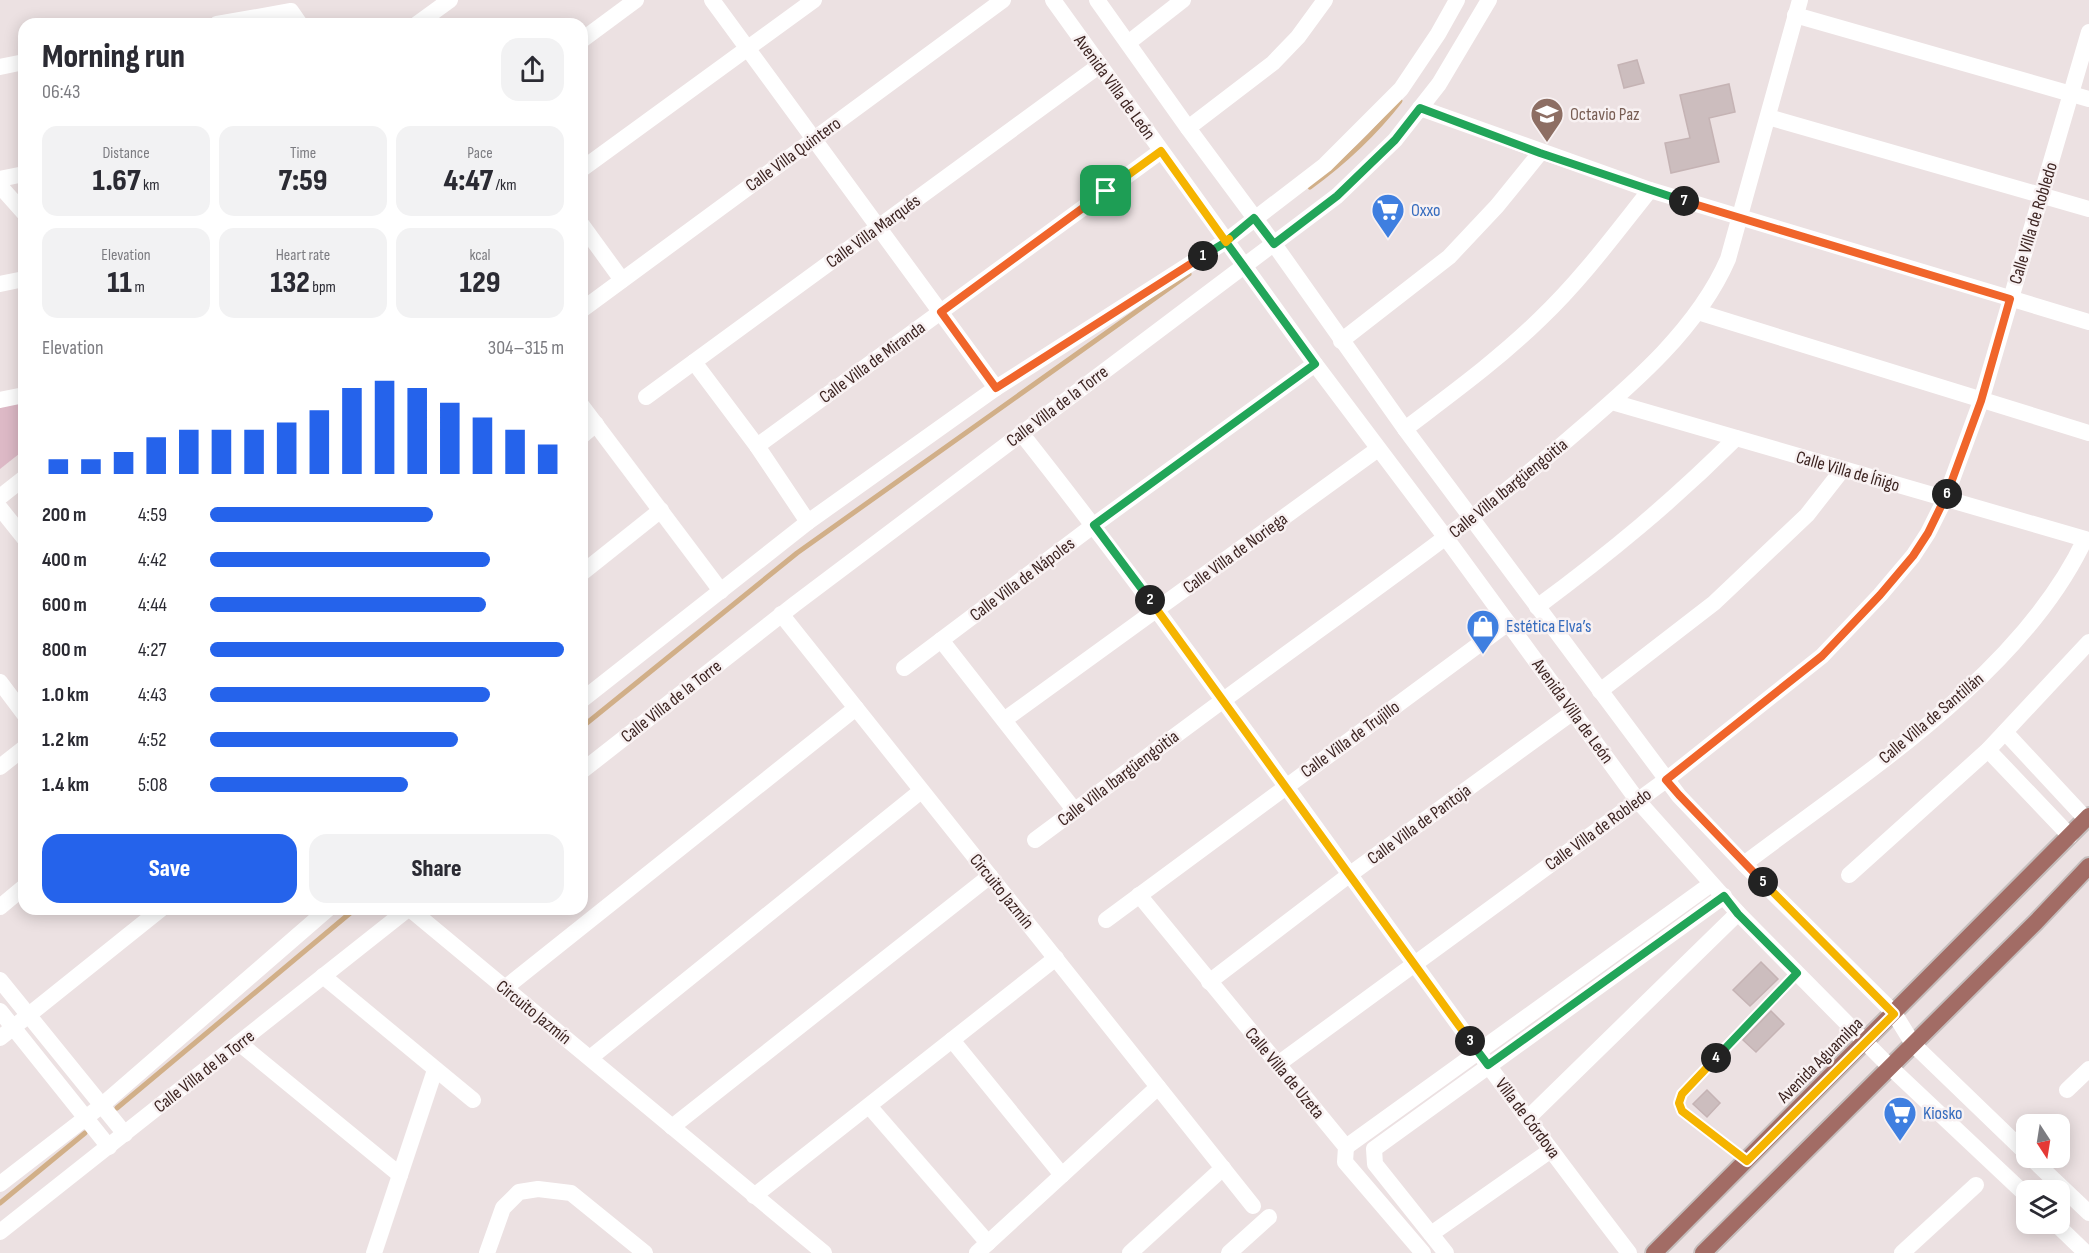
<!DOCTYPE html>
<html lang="en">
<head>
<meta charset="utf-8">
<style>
  body { margin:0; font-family:"Sofia Sans Condensed",sans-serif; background:#f2f2f3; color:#2b2b33; height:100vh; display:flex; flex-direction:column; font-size:22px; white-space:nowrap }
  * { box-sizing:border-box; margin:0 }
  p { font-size:20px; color:#7c7c81 }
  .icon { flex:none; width:33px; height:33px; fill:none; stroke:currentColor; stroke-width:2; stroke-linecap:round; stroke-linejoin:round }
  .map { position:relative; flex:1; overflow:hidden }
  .sheet { position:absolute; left:18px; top:18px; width:570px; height:897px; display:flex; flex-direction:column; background:#fff; border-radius:18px; box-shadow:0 3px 15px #0003 }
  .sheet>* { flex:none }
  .needle { width:39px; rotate:168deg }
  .buttons { position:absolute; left:2016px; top:1114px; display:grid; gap:12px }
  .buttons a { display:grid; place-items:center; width:54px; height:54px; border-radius:12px; background:#fff; box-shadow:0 3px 15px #0003; font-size:30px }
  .pin { position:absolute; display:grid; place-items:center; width:51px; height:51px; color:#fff; margin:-26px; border-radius:12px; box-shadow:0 3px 9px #0006 }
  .km { position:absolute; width:30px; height:30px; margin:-15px; border-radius:50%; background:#222; color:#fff; font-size:16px; line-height:30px; text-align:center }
  .round { display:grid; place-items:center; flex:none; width:63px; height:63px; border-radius:18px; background:#f2f2f3 }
  .summary { display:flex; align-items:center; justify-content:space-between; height:102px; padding:0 24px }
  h1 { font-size:33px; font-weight:800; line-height:45px }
  .stats { display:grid; grid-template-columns:repeat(3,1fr); gap:9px; height:102px; padding:6px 24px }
  .stats div { display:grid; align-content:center; border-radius:15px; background:#f2f2f3; text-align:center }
  .stats b { font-size:30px; font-weight:800 }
  .stats small { font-size:16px; font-weight:400 }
  .stats p { font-size:16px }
  .chart { height:168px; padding:12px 24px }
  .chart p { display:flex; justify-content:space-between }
  .chart svg { width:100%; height:108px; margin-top:6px; stroke:#2563eb; stroke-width:6 }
  .primary-button { display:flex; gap:12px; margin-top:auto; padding:12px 24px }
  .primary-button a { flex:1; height:69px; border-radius:18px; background:#2563eb; color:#fff; font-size:24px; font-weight:800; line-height:69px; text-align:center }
  .primary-button a+a { background:#f2f2f3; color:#2b2b33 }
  ul { padding:0 24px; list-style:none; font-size:20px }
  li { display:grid; grid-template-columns:96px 72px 1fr; align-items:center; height:45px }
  li i { height:15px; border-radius:8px; background:#2563eb }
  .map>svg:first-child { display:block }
  .green { fill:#ddb9c6 }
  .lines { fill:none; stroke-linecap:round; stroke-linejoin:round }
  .stream { stroke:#d1af88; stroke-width:5 }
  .building { fill:#ccbdbe; stroke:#c5b3b4; stroke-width:1.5 }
  .primary-casing { stroke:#c4bdbc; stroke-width:20 }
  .service { stroke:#fff; stroke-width:10 }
  .minor { stroke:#fff; stroke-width:16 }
  .tertiary { stroke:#fff; stroke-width:16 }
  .primary { stroke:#a26c65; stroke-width:16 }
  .split-1-casing { stroke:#fff; stroke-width:12 }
  .split-2-casing { stroke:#fff; stroke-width:12 }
  .split-3-casing { stroke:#fff; stroke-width:12 }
  .split-4-casing { stroke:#fff; stroke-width:12 }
  .split-5-casing { stroke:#fff; stroke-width:12 }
  .split-6-casing { stroke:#fff; stroke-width:12 }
  .split-7-casing { stroke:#fff; stroke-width:12 }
  .split-8-casing { stroke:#fff; stroke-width:12 }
  .split-9-casing { stroke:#fff; stroke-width:12 }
  .split-1 { stroke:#f0652b; stroke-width:8 }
  .split-2 { stroke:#22a559; stroke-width:8 }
  .split-3 { stroke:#f5b400; stroke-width:8 }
  .split-4 { stroke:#22a559; stroke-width:8 }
  .split-5 { stroke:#f5b400; stroke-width:8 }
  .split-6 { stroke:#f0652b; stroke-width:8 }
  .split-7 { stroke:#f0652b; stroke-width:8 }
  .split-8 { stroke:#22a559; stroke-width:8 }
  .split-9 { stroke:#f5b400; stroke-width:8 }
  .labels { text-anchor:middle; stroke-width:5; stroke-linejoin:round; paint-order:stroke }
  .street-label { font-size:18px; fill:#3c2421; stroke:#f8f1f2 }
  .education-label { font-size:18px; fill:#785e54; stroke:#f8f1f2; text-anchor:start }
  .shop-label { font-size:18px; fill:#366cbe; stroke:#f8f1f2; text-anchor:start }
</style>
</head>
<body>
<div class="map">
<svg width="2089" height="1253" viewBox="0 0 2089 1253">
  <rect width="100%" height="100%" fill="#ece1e2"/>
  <!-- green -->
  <polygon class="green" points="24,401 24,450 0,469 0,406"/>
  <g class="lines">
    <!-- stream -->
    <g class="stream">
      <path d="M1310 187C1343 163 1375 133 1400 101"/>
      <polyline points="582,727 797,553 1189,274"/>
      <polyline points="117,1108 355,909"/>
      <polyline points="0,1203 85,1133"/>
    </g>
  </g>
  <!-- building -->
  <g class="building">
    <polygon points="1637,60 1644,83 1624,88 1618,65"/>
    <polygon points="1729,84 1735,112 1709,118 1719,162 1671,173 1665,143 1690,138 1680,95"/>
    <polygon points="1761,962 1778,979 1750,1006 1733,990"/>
    <polygon points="1771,1011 1784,1024 1756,1052 1743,1040"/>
    <polygon points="1707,1090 1720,1103 1707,1117 1693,1104"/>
  </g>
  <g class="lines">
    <defs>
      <g id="primary">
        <polyline points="1654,1253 2089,816"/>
        <polyline points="1703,1253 2036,922 2089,866"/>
      </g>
    </defs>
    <!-- primary casing -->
    <use href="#primary" class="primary-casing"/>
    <!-- service -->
    <polyline class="service" points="1747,1161 1682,1111 1679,1103 1682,1093 1797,973"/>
    <!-- minor -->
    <g class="minor">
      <polyline points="712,0 996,388"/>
      <polyline points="1795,15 2089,99"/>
      <polyline points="217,24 291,11 300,24"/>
      <polyline points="417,24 450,0"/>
      <polyline points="582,40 636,0"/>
      <polyline points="1128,43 1183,0"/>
      <polyline points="0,67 24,62"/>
      <polyline points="1420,108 1650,190 2089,322"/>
      <polyline points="1768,117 2089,209"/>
      <polyline points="1188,128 1273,63 1298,37 1325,0"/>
      <polyline points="582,169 814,0"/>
      <polyline points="0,179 24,174"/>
      <polyline points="0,186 24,213"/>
      <polyline points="582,225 622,280"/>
      <polyline points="0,284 24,279"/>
      <polyline points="583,309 1003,0"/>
      <polyline points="1698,312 2089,433"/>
      <polyline points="1341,341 1449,257 1497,206 1540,153"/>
      <polyline points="694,362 757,446 808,522"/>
      <polyline points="646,397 1100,65"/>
      <polyline points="0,400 24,395"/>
      <path d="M1612 402 2085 539C2022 674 1860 776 1744 864"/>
      <polyline points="582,406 721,591"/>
      <path d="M1405 429C1451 394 1498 360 1540 319 1581 280 1615 234 1650 190"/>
      <path d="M1021 433C1232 700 1421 983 1629 1253"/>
      <polyline points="582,436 596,424"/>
      <polyline points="757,446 1161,151"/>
      <polyline points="0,497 24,478"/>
      <polyline points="0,508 24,538"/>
      <polyline points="582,573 661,510"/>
      <path d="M1537 607C1610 553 1672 502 1736 438"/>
      <polyline points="781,614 1253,1206"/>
      <polyline points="941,640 1075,811"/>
      <polyline points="904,668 1094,525 1315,364"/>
      <polyline points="0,682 24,714"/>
      <polyline points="1600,691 1714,603 1807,515 1843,469"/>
      <polyline points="1004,720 1378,449"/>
      <polyline points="2005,732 2086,819"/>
      <polyline points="1988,750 2070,836"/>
      <polyline points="0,767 24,748"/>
      <path d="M1035 840C1127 772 1218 703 1311 636 1402 570 1494 504 1579 430 1635 382 1698 328 1728 259L1800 0"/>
      <polyline points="1849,875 1988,750 2089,642"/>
      <polyline points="1139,895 1346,1147 1345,1162 1423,1253"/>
      <polyline points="0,907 24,887"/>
      <polyline points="410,909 824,1253"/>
      <polyline points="1106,920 1508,623"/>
      <polyline points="323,976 473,1100"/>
      <polyline points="0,980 125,1134"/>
      <polyline points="1209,982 1349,875 1573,712"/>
      <polyline points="505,988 856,708"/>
      <polyline points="0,1011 109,1147"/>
      <polyline points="0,1038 161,909"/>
      <polyline points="952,1040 1062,1175"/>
      <polyline points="239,1043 400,1175"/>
      <polyline points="1913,1044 2026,1153"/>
      <polyline points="590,1058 921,791"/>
      <polyline points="1278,1064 1666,780 1822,656 1880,595 1913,556 1928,533 1945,499 1981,401 2089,32"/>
      <polyline points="1890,1067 2026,1195"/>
      <polyline points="2067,1090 2089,1069"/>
      <polyline points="869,1106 988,1243"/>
      <polyline points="1528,1118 1738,913"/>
      <polyline points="672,1127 990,876"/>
      <polyline points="1346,1147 1711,884"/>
      <polyline points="2031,1158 2089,1213"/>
      <polyline points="754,1196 1056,958"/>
      <polyline points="2056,1224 2086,1253"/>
      <polyline points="1431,1234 1551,1150"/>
      <polyline points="374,1253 435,1070"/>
      <polyline points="487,1253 503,1208 519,1192 538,1189 571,1193 645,1253"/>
      <polyline points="977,1253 1158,1087"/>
      <polyline points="1130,1253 1223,1168"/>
      <polyline points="1229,1253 1269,1217"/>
      <polyline points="1446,1253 1375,1164 1374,1149 1724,896"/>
      <polyline points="1902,1253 1976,1185"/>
    </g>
    <!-- tertiary -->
    <g class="tertiary">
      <polyline points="1053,0 1315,364 1446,538 1638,801 1738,913 1890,1067"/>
      <polyline points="1097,0 1188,128 1274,244 1405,429 1679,796 1744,864 1894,1013 1913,1044"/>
      <polyline points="582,700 808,522 996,388 1226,241 1325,165 1401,89 1438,34 1457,0"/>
      <polyline points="582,771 795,604 1337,196 1395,140 1439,84 1489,0"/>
      <polyline points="0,1184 101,1106 328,909"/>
      <polyline points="0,1232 408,909"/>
    </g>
    <!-- primary -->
    <use href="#primary" class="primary"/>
  </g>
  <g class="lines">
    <defs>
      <polyline id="split-1" points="1106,191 941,312 996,388 1203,256"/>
      <polyline id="split-2" points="1150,600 1094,525 1315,364 1226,242 1203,256"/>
      <polyline id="split-3" points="1150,600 1470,1041"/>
      <polyline id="split-4" points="1470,1041 1488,1065 1724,896 1738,914 1797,973 1716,1058"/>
      <polyline id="split-5" points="1716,1058 1682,1094 1679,1103 1682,1111 1747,1161 1894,1014 1763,882"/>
      <polyline id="split-6" points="1763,882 1679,795 1666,780 1822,656 1880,595 1913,556 1928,533 1947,494"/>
      <polyline id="split-7" points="1684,201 2010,299 1981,401 1947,494"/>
      <polyline id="split-8" points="1229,239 1254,218 1274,244 1337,196 1395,140 1420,108 1540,153 1684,201"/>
      <polyline id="split-9" points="1106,191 1161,151 1226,242 1229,239"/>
    </defs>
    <!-- split-1 casing -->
    <use href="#split-1" class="split-1-casing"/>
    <!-- split-2 casing -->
    <use href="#split-2" class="split-2-casing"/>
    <!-- split-3 casing -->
    <use href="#split-3" class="split-3-casing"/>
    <!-- split-4 casing -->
    <use href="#split-4" class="split-4-casing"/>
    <!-- split-5 casing -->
    <use href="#split-5" class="split-5-casing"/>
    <!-- split-6 casing -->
    <use href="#split-6" class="split-6-casing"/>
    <!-- split-7 casing -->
    <use href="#split-7" class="split-7-casing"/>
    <!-- split-8 casing -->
    <use href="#split-8" class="split-8-casing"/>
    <!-- split-9 casing -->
    <use href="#split-9" class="split-9-casing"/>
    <!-- split-1 -->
    <use href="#split-1" class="split-1"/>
    <!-- split-2 -->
    <use href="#split-2" class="split-2"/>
    <!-- split-3 -->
    <use href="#split-3" class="split-3"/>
    <!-- split-4 -->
    <use href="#split-4" class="split-4"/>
    <!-- split-5 -->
    <use href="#split-5" class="split-5"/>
    <!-- split-6 -->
    <use href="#split-6" class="split-6"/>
    <!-- split-7 -->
    <use href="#split-7" class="split-7"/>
    <!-- split-8 -->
    <use href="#split-8" class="split-8"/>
    <!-- split-9 -->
    <use href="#split-9" class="split-9"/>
  </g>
  <!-- icons -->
  <defs>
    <symbol id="school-pin" viewBox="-11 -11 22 30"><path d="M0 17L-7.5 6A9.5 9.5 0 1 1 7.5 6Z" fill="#8d6e63" stroke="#f8f1f2"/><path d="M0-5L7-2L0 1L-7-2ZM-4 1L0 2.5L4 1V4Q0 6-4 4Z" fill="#fff"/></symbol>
    <symbol id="supermarket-pin" viewBox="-11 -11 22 30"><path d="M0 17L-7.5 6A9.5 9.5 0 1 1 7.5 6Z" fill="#3f7fe0" stroke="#f8f1f2"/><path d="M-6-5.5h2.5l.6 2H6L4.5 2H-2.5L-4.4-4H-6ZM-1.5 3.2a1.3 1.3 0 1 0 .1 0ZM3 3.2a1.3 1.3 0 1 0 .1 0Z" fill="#fff"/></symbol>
    <symbol id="shop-pin" viewBox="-11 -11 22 30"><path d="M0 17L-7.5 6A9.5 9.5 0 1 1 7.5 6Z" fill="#3f7fe0" stroke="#f8f1f2"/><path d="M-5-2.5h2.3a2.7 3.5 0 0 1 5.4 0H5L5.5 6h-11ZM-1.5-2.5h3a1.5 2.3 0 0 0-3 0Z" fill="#fff"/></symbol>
  </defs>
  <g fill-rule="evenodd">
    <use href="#school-pin" x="1528" y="95" width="38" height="52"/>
    <use href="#supermarket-pin" x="1369" y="191" width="38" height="52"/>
    <use href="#shop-pin" x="1464" y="607" width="38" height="52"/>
    <use href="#supermarket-pin" x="1881" y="1094" width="38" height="52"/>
  </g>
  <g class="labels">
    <!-- street labels -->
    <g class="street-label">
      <text transform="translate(1115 87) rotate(54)" y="6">Avenida Villa de León</text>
      <text transform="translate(793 154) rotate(-36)" y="6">Calle Villa Quintero</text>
      <text transform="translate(2033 223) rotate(-73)" y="6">Calle Villa de Robledo</text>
      <text transform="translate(873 231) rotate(-36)" y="6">Calle Villa Marqués</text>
      <text transform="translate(872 362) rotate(-36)" y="6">Calle Villa de Miranda</text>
      <text transform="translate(1057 406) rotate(-37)" y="6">Calle Villa de la Torre</text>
      <text transform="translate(1848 471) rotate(16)" y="6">Calle Villa de Íñigo</text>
      <text transform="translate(1508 488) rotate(-39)" y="6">Calle Villa Ibargüengoitia</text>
      <text transform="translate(1235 553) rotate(-36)" y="6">Calle Villa de Noriega</text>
      <text transform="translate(1022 579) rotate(-37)" y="6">Calle Villa de Nápoles</text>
      <text transform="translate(671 701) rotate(-38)" y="6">Calle Villa de la Torre</text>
      <text transform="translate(1573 711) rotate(54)" y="6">Avenida Villa de León</text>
      <text transform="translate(1931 718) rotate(-40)" y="6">Calle Villa de Santillán</text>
      <text transform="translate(1350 739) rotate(-36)" y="6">Calle Villa de Trujillo</text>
      <text transform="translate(1118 778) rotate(-37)" y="6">Calle Villa Ibargüengoitia</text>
      <text transform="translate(1419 824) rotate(-36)" y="6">Calle Villa de Pantoja</text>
      <text transform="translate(1598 829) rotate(-36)" y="6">Calle Villa de Robledo</text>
      <text transform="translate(1002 891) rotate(51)" y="6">Circuito Jazmín</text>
      <text transform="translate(534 1012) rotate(39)" y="6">Circuito Jazmín</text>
      <text transform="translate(1820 1060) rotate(-45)" y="6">Avenida Aguamilpa</text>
      <text transform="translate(204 1071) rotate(-38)" y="6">Calle Villa de la Torre</text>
      <text transform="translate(1285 1073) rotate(50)" y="6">Calle Villa de Uzeta</text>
      <text transform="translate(1528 1118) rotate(53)" y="6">Villa de Córdova</text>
    </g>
    <!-- education labels -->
    <g class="education-label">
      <text x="1570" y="120">Octavio Paz</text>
    </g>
    <!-- shop labels -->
    <g class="shop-label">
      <text x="1411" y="216">Oxxo</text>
      <text x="1506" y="632">Estética Elva’s</text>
      <text x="1923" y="1119">Kiosko</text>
    </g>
  </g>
</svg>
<div class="buttons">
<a><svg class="needle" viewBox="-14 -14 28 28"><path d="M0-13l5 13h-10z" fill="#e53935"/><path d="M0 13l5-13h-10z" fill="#7c7c81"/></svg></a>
<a><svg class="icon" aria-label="layers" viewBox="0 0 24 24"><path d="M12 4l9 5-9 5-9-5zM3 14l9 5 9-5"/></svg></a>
</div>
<div class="pin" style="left:1106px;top:191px;background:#1e9e55"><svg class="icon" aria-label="arrive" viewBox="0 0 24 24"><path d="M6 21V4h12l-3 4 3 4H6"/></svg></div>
<b class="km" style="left:1203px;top:256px">1</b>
<b class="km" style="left:1150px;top:600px">2</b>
<b class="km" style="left:1470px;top:1041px">3</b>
<b class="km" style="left:1716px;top:1058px">4</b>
<b class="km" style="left:1763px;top:882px">5</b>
<b class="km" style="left:1947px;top:494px">6</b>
<b class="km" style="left:1684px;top:201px">7</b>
<section class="sheet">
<div class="summary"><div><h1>Morning run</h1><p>06:43</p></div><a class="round"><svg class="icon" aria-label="share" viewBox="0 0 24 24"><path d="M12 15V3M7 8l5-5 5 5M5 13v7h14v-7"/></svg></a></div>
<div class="stats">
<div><p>Distance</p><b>1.67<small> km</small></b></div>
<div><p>Time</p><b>7:59</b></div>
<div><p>Pace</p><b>4:47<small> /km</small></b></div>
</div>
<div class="stats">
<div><p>Elevation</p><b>11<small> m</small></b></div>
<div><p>Heart rate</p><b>132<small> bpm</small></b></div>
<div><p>kcal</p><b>129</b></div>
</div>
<div class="chart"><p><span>Elevation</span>304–315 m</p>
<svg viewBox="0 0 160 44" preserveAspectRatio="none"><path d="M5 44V38M15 44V38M25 44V35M35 44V29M45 44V26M55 44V26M65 44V26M75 44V23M85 44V18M95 44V9M105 44V6M115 44V9M125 44V15M135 44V21M145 44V26M155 44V32"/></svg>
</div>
<ul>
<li><b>200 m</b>4:59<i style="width:63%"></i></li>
<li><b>400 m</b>4:42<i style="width:79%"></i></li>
<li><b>600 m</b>4:44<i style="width:78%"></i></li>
<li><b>800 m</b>4:27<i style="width:100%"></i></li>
<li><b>1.0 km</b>4:43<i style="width:79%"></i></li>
<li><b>1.2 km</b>4:52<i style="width:70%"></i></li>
<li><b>1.4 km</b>5:08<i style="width:56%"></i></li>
</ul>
<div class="primary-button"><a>Save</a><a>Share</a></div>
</section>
</div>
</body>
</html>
